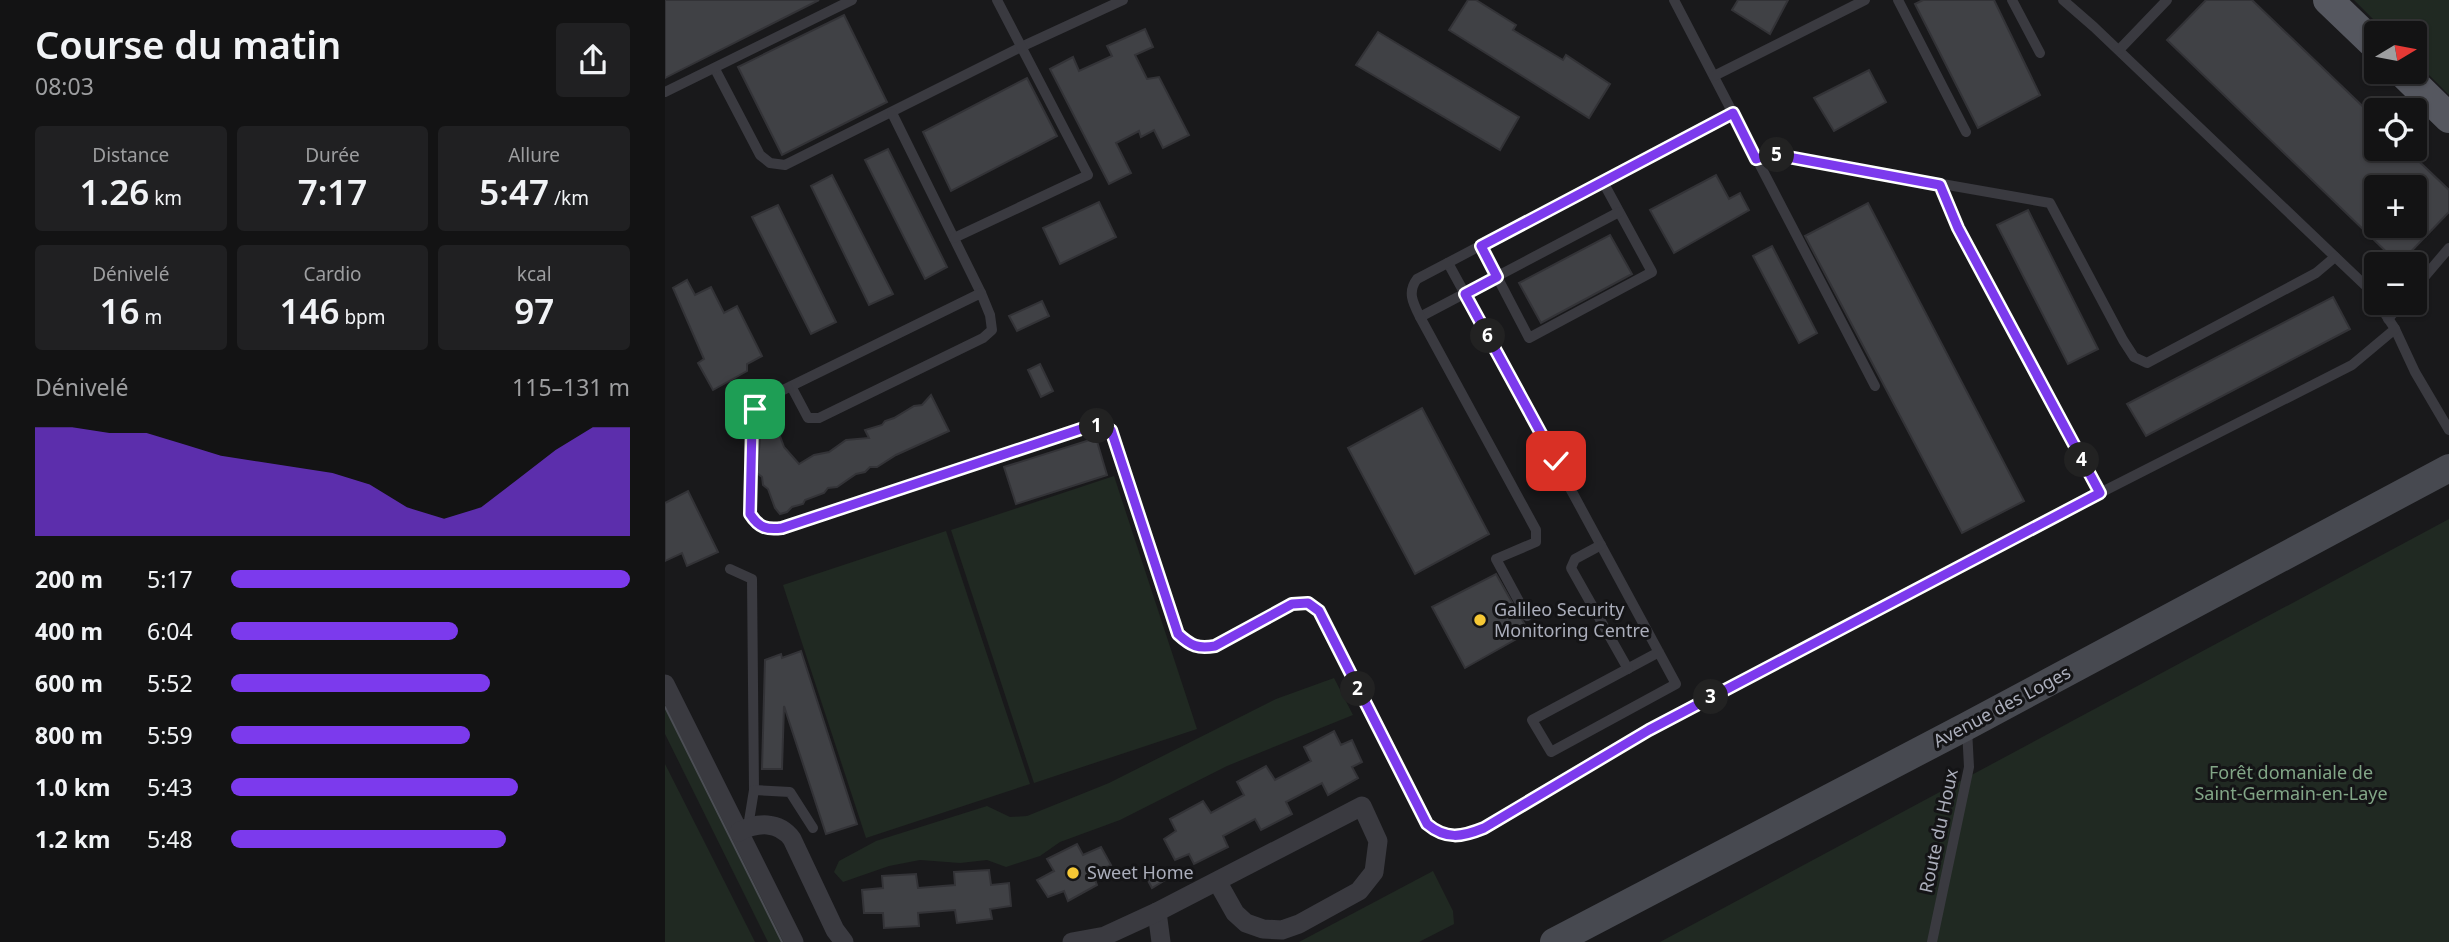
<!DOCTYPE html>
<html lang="fr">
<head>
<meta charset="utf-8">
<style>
  body { margin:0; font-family:"Noto Sans",sans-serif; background:#202022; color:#f1f3f6; height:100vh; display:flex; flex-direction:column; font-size:26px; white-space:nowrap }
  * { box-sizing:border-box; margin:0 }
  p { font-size:23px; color:#9d9ea0 }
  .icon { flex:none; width:38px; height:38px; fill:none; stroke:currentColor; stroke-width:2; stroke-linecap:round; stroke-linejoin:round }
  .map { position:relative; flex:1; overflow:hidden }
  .sheet { display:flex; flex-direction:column; background:#131314; width:665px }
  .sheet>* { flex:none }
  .needle { width:46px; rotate:80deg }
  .fabs { position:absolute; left:1699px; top:21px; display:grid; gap:14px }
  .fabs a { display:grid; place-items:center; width:63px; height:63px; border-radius:7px; background:#131314; box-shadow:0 2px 5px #0004,0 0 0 2px #323234; font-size:35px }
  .pin { position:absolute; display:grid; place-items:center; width:60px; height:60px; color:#fff; margin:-30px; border-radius:14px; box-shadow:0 4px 10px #0006 }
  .km { position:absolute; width:35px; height:35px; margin:-18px; border-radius:50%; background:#222; color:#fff; font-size:19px; line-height:35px; text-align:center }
  .round { display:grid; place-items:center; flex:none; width:74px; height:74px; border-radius:7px; background:#202022 }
  .headline { display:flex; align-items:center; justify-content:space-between; height:119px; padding:0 35px }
  h1 { font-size:38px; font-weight:600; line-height:52px }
  .stats { display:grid; grid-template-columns:repeat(3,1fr); gap:10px; height:119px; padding:7px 35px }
  .stats div { display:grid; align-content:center; border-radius:7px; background:#202022; text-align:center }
  .stats b { font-size:35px; font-weight:600 }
  .stats small { font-size:19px; font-weight:400 }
  .stats p { font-size:19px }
  .chart { height:196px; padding:14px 35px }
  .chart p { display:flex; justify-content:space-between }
  .chart svg { width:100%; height:126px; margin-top:7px; fill:#7c3aed; opacity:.7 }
  ul { padding:0 35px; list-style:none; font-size:23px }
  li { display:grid; grid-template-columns:112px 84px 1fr; align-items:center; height:52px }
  li i { height:18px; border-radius:9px; background:#7c3aed }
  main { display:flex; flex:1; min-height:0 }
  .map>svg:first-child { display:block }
  .green { fill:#202922 }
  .building { fill:#404145; stroke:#333337; stroke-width:2; fill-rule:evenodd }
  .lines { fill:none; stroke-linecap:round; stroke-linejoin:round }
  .service { stroke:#3a3a40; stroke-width:10 }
  .minor { stroke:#3a3a40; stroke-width:19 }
  .secondary { stroke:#474950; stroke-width:28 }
  .primary { stroke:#55575f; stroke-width:30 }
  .tram { stroke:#4c4e55; stroke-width:2 }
  .route-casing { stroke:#fff; stroke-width:14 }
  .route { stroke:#7c3aed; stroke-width:9 }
  .poi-dot { fill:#f6c835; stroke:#141416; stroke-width:2.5 }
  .labels { text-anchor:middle; stroke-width:6; stroke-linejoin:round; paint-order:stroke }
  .poi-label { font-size:18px; fill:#abaebb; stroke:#141416; text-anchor:start }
  .street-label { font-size:18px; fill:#abaebb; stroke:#141416 }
  .park-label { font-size:18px; fill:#82a687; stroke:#141416 }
</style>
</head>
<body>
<main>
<section class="sheet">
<div class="headline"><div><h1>Course du matin</h1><p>08:03</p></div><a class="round"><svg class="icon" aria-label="share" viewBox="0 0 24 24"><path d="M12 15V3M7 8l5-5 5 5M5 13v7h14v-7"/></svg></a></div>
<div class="stats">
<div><p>Distance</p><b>1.26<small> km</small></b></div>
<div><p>Durée</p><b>7:17</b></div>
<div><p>Allure</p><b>5:47<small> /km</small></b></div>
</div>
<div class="stats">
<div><p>Dénivelé</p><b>16<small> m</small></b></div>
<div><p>Cardio</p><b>146<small> bpm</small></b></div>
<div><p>kcal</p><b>97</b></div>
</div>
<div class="chart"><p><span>Dénivelé</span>115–131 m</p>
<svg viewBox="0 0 160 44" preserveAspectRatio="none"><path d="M0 44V6L10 6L20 8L30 8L40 12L50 16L60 18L70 20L80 22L90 26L100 34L110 38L120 34L130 24L140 14L150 6L160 6V44z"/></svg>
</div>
<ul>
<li><b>200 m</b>5:17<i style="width:100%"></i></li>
<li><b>400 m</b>6:04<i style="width:57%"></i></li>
<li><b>600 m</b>5:52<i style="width:65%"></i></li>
<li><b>800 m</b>5:59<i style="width:60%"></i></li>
<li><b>1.0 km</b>5:43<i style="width:72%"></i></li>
<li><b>1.2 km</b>5:48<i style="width:69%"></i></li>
</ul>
</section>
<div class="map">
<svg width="1784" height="942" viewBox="0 0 1784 942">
  <rect width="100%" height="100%" fill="#19191b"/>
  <!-- green -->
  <g class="green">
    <polygon points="1689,0 1784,0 1784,95 1750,61 1750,33 1722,33"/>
    <polygon points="449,476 532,729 369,783 286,530"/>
    <polygon points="1784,519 1784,942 995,942"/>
    <polygon points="281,531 365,784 201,838 118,585"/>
    <polygon points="669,678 688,715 562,766 455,820 395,842 375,856 341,867 322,860 295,863 255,860 224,866 178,882 169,872 174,861 211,841 322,806 345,817 362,816 444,783 611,699"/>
    <polygon points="0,699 121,942 103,942 0,734"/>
    <polygon points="0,764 90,942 0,942"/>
    <polygon points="768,871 788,911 789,924 754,942 634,942"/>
  </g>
  <!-- building -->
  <g class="building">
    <polygon points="0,0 154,0 0,78"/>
    <polygon points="803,0 811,0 851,25 848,30 898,60 901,55 945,84 924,118 784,30"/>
    <polygon points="1073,0 1123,0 1105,34 1067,10"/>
    <polygon points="1258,0 1329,0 1375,95 1313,128 1250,4"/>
    <path d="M1541 0H1587L1712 120V149H1741L1784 190V212L1734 264 1502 40ZM1712 187H1750V226H1712Z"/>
    <polygon points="179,15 222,102 117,155 73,67"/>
    <polygon points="480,29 488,47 470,55 482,79 494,77 524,135 498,148 489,130 476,137 474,131 451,143 466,173 444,184 385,69 408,57 414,71 447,56 442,46"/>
    <polygon points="713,32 854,117 835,150 691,65"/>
    <polygon points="1204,70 1221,102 1169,131 1149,98"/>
    <polygon points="362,78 392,136 286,191 258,132"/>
    <polygon points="223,149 282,267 260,279 200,160"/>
    <polygon points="167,175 228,294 204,305 146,186"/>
    <polygon points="1051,175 1064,199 1075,193 1084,210 1009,253 985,210"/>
    <polygon points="434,202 451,237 395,264 378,228"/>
    <polygon points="1203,203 1359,501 1297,533 1140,236"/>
    <polygon points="113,205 171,322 146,334 87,217"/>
    <polygon points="1363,210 1433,349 1403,364 1332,225"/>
    <polygon points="945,235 967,274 876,323 854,283"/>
    <polygon points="1107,246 1152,333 1134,343 1088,256"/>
    <polygon points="22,280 30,295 46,287 59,313 72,306 97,356 82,364 82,371 48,390 33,363 39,359 8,288"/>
    <polygon points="1668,297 1685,329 1481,436 1462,404"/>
    <polygon points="377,301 384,316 352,331 344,316"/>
    <polygon points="375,364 388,391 376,397 363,370"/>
    <polygon points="266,395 284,431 231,455 212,467 205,467 200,472 191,474 172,487 163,488 159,493 140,500 138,504 127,507 122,512 115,514 110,508 103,489 98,485 97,477 92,473 97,415 103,412 108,417 119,447 134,464 149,455 164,452 181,440 204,438 200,430 217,425 220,421 229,418 249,406 257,405"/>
    <polygon points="757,408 824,534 750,574 683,448"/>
    <polygon points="431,438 442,475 351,504 339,467"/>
    <polygon points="23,491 53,552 22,566 17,553 0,561 0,503"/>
    <polygon points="831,574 864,632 800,668 767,607"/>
    <polygon points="136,651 192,824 161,834 119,706 117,769 97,769 100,660 116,654 117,658"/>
    <polygon points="669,731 676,745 687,740 697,762 687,767 693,778 663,795 657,783 621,802 627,814 596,830 590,819 558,836 563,847 529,864 524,854 510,860 499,839 511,831 505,819 538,801 546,813 579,795 572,782 601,766 610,780 646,761 639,747"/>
    <polygon points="412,844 418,855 436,847 446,865 428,874 432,885 403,901 399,891 383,897 372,880 389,871 382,859"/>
    <polygon points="496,869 502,879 487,888 481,877"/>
    <polygon points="324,870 326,885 344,883 346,906 325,909 327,919 292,923 290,910 253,913 254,926 219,928 218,913 199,913 197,890 218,888 217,876 251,874 253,888 290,885 289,872"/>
  </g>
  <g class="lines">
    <!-- service -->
    <g class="service">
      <polyline points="1009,0 1210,386"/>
      <polyline points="1233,0 1301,132"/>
      <polyline points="1347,0 1375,53"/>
      <polyline points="1398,0 1429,27 1706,291 1712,300"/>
      <polyline points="1454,50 1502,0"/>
      <polyline points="50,69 95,155 105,163 120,165 356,47 458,0"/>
      <polyline points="1049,76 1200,0"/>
      <polyline points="0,92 187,0"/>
      <polyline points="227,113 316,293"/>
      <polyline points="1091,159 1107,154 1385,203 1458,340 1469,357 1482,363 1651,273 1670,257"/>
      <polyline points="1275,185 1293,228 1435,493"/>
      <polyline points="289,238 423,175 332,0"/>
      <polyline points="816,246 864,338 987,272 938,182"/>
      <path d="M783 263 800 294C870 424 941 554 1011 684L886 752 867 720 994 652"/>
      <polyline points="1750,288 1784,248"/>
      <polyline points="755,317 954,212"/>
      <polyline points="1723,319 1737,303"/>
      <polyline points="1730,329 1750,372 1784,430"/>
      <path d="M126 386 143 418H154L318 338 327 330 325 315 316 293 114 392 90 409C87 427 81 498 85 514 86 518 89 521 91 524 98 530 109 529 117 528L425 426 435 425 446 430 513 634C526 646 533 649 550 646L627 604 643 603 654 611 762 823C781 840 797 837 819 828L984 730 1435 493 1687 365 1730 329 1713 303"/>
      <polyline points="936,545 910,559 906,568 963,669"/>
      <polyline points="65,569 87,579 89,790"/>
      <path d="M862 616 831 559 871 542V530L755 317C748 303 742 292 752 279L1068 113"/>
      <polyline points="83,827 89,790 125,792 148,828"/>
      <polyline points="1267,942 1304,767 1302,729"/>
    </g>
    <!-- minor -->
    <g class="minor">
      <polyline points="0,684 129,942"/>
      <path d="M74 832C92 822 114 821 127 839L170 930 179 942"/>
      <polyline points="492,912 496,942"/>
      <polyline points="407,942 440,936 492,912 697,806 713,841 709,872 694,891 634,924 617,930 598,929 581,923 570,913 552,881"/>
    </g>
    <!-- secondary -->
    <polyline class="secondary" points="889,942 1302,726 1784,468"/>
    <!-- primary -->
    <g class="primary">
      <polyline points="1663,0 1712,47"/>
      <polyline points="1737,72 1784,118"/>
    </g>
    <!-- tram -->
    <polyline class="tram" points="0,707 117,942"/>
  </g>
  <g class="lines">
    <defs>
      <path id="route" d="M90 409 87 424 85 514C94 528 102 530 117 528L425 426 435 425 446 430 513 634C526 646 533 649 550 646L627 604 643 603 654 611 762 824C781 840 797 837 819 828L984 730 1435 493 1293 228 1275 185 1107 154 1091 159 1068 113 816 246 832 277 800 294 891 461"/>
    </defs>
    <!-- route casing -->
    <use href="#route" class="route-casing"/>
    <!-- route -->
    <use href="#route" class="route"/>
  </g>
  <!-- markers -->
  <g class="poi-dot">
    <circle cx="815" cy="620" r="7"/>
    <circle cx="408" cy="873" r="7"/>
  </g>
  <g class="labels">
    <!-- poi labels -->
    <g class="poi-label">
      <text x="829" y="616">Galileo Security<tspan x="829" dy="21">Monitoring Centre</tspan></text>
      <text x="422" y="879">Sweet Home</text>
    </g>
    <!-- street labels -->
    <g class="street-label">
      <text transform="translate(1337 707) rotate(-28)" y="6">Avenue des Loges</text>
      <text transform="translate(1274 831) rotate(-78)" y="6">Route du Houx</text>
    </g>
    <!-- park labels -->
    <g class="park-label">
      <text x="1626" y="779">Forêt domaniale de<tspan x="1626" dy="21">Saint-Germain-en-Laye</tspan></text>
    </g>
  </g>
</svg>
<div class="fabs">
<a><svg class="needle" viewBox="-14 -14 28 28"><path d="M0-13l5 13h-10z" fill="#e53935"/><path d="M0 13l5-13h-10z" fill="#9d9ea0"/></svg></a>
<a><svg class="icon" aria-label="locate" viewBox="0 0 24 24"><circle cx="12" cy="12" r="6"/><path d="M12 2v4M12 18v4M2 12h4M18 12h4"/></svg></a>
<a>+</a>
<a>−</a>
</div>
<div class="pin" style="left:90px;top:409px;background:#1e9e55"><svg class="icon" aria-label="arrive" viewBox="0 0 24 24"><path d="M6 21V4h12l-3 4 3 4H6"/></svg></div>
<div class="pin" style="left:891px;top:461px;background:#d93025"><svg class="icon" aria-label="check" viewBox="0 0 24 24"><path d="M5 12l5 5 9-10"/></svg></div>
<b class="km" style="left:432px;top:426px">1</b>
<b class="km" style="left:693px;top:689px">2</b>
<b class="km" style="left:1046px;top:697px">3</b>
<b class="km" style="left:1417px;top:460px">4</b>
<b class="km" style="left:1112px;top:155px">5</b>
<b class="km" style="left:823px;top:336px">6</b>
</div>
</main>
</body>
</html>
